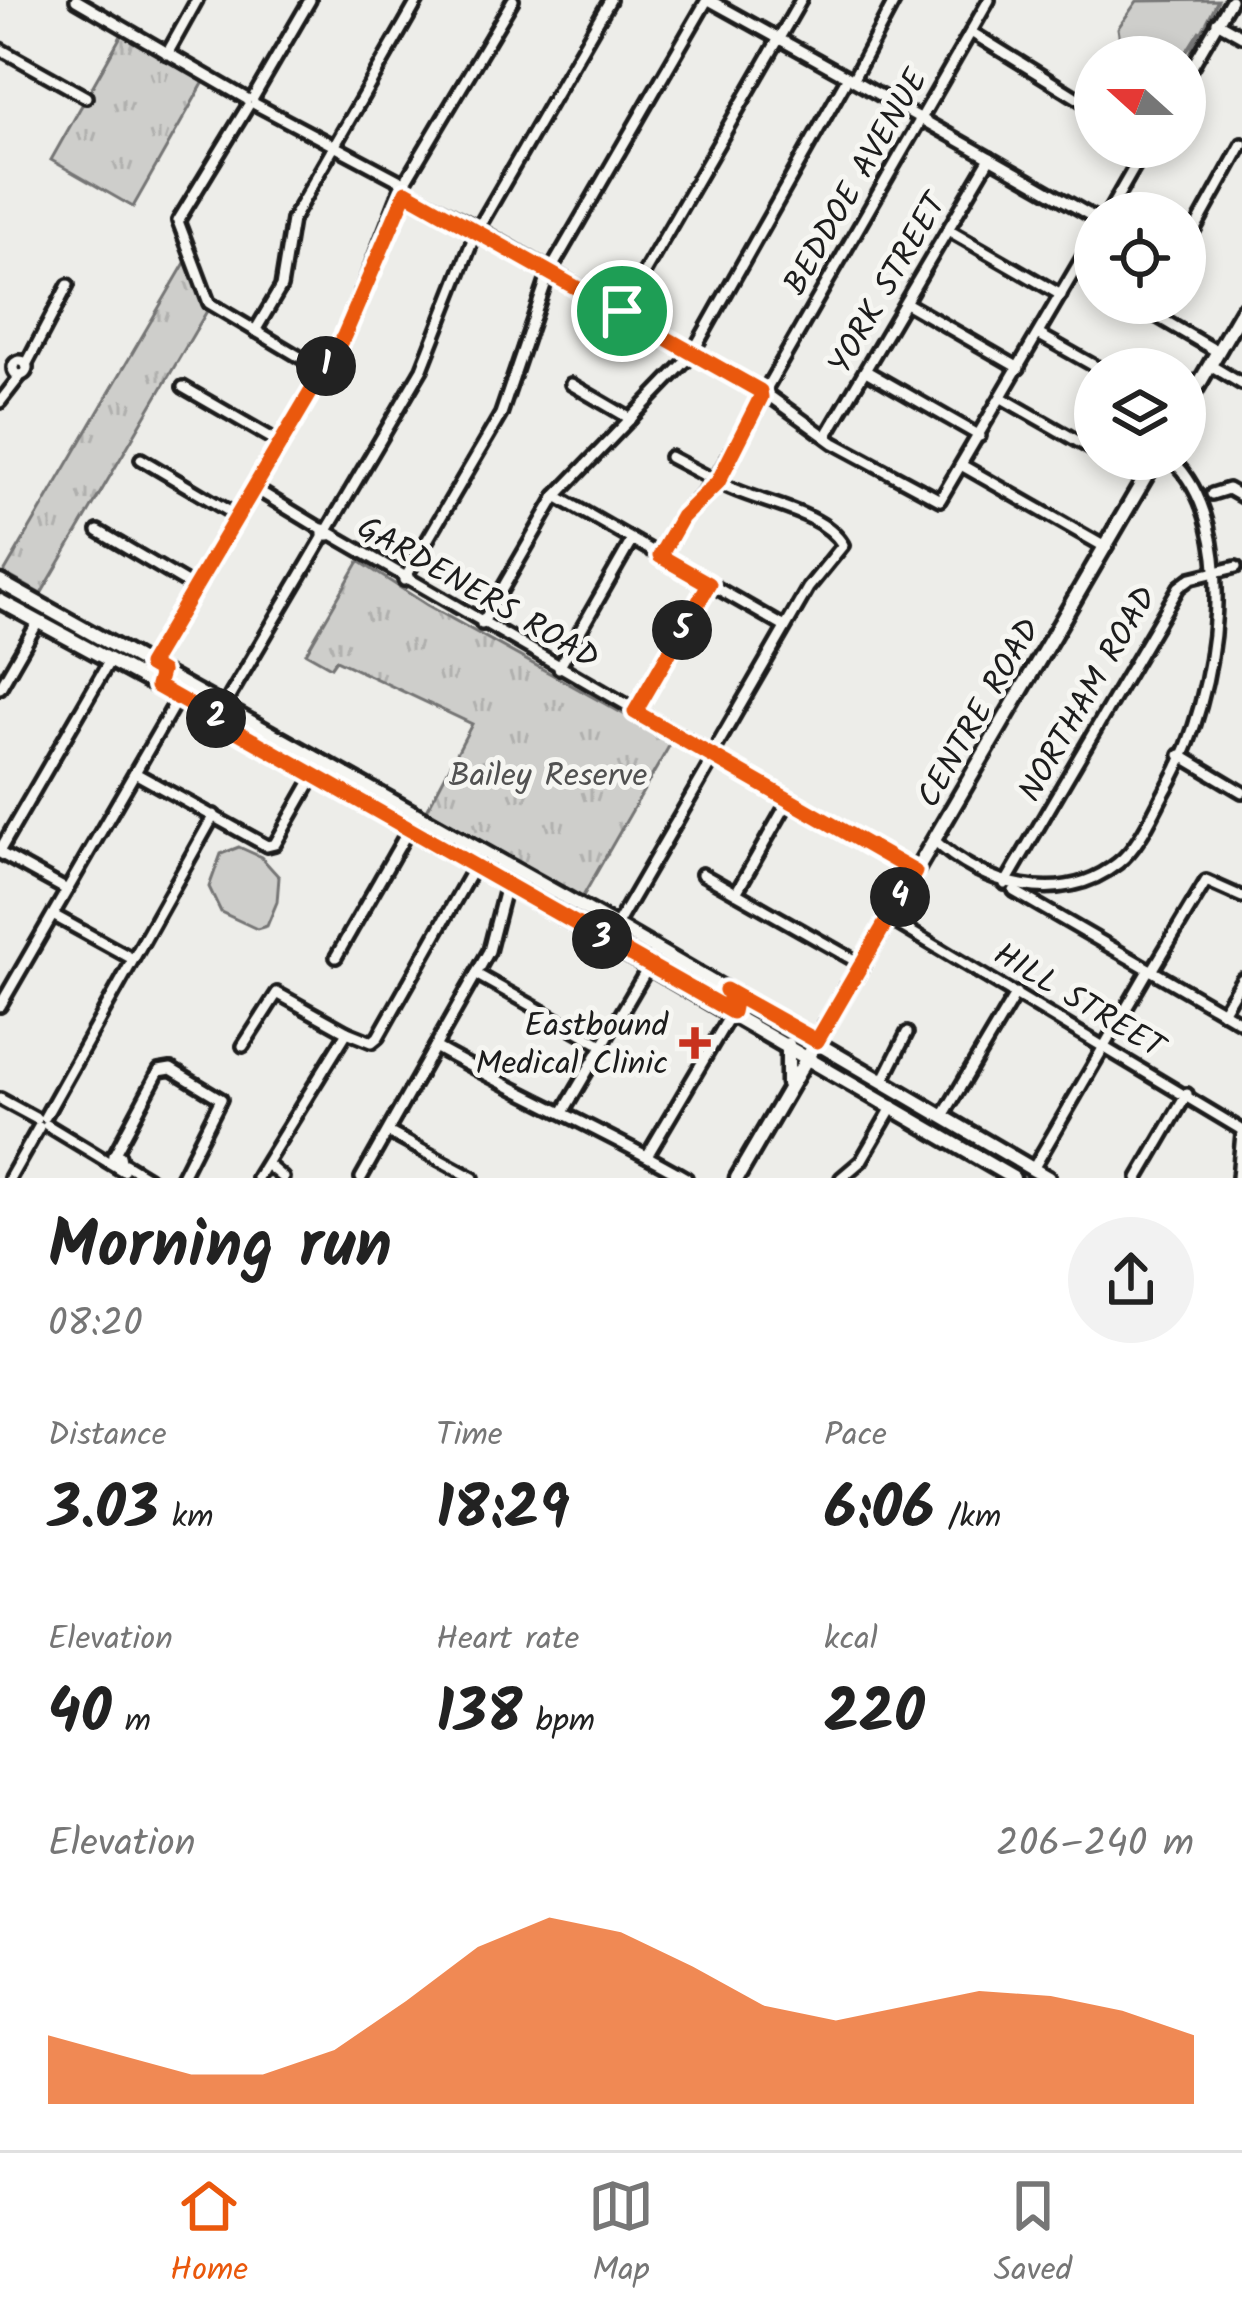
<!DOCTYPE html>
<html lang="en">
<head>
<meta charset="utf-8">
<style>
  body { margin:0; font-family:Kalam,sans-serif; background:#f2f2f2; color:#222; height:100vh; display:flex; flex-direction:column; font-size:45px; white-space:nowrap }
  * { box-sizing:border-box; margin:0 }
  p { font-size:39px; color:#767676 }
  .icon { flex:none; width:66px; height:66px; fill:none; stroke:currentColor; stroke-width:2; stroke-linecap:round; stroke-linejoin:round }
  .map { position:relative; height:1178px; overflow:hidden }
  .details { display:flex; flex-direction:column; background:#fff; flex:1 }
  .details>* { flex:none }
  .needle { width:78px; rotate:291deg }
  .controls { position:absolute; left:1074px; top:36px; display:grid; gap:24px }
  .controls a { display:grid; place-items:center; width:132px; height:132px; border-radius:50%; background:#fff; box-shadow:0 6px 18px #0003; font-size:60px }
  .pin { position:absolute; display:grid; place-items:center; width:102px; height:102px; color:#fff; margin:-51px; border:6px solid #fff; border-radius:50%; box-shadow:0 3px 12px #0007 }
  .km { position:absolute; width:60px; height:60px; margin:-30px; border-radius:50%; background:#222; color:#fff; font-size:33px; line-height:60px; text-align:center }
  .round { display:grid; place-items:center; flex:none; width:126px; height:126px; border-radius:63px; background:#f2f2f2 }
  .overview { display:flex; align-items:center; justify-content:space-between; height:204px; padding:0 48px }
  h1 { font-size:66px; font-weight:700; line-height:90px }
  .metrics { display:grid; grid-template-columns:repeat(3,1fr); gap:18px; height:204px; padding:12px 48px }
  .metrics div { display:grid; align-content:center }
  .metrics b { font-size:60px; font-weight:700 }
  .metrics small { font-size:33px; font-weight:400 }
  .metrics p { font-size:33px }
  .chart { height:336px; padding:24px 48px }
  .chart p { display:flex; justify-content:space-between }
  .chart svg { width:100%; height:216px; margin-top:12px; fill:#ea580c; opacity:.7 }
  .tab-bar { display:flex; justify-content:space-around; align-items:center; height:168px; border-top:3px solid #e0e0e0; background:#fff; font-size:33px; color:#767676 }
  .tab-bar a { display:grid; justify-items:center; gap:6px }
  .tab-bar .current { color:#ea580c }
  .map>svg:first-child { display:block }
  .grass { fill:#cececb; stroke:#757574; stroke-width:3 }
  .park { fill:url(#park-tufts); stroke:#757574; stroke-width:3 }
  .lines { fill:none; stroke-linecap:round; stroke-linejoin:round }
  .minor-casing { stroke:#1c1c1c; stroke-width:18 }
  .major-casing { stroke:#1c1c1c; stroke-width:21 }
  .minor { stroke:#f6f6f2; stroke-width:9 }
  .major { stroke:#f6f6f2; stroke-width:12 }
  .route-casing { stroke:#fff; stroke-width:24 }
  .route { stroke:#ea580c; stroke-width:15 }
  .poi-dot { fill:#c8321e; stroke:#f6f6f2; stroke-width:4.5 }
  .labels { text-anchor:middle; stroke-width:10; stroke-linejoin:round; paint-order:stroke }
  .street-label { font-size:33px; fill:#1c1c1c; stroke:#f6f6f2 }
  .park-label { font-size:33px; fill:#515151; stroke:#f6f6f2 }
  .poi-label { font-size:33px; fill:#1c1c1c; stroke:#f6f6f2; text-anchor:end }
</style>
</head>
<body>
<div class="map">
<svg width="1242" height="1178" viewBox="0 0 1242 1178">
  <defs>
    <pattern id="park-tufts" width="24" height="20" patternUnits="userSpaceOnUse" patternTransform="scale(3)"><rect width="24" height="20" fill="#cececb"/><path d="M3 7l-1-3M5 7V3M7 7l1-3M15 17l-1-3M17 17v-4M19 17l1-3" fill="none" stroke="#b0b0ae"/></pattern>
  </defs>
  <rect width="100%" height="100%" fill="#edede9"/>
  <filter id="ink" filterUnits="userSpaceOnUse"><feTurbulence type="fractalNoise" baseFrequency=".00833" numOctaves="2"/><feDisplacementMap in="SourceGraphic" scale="24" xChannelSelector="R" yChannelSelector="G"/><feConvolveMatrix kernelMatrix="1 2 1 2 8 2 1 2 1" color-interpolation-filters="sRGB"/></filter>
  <g filter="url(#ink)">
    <!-- grass -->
    <g class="grass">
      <polygon points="1218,0 1185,65 1200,30 1183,57 1109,54 1121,48 1118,28 1137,1"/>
      <polygon points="239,847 261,857 279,877 277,902 267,926 257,929 221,912 209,887 221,854"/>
      <polygon points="881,1085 1038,1178 1019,1178 885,1097"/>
    </g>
    <!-- park -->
    <g class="park">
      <polygon points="122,34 205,80 133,207 51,160"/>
      <polygon points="186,261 207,311 41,594 4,573"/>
      <polygon points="359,561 427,605 672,741 582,898 427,810 472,724 336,660 331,667 306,653"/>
    </g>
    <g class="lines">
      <defs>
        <g id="minor">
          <polyline points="76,0 247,99"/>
          <polyline points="709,0 848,77"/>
          <polyline points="1217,22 1242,36"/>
          <polyline points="971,32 1095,109"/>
          <polyline points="0,49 86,97"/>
          <polyline points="167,54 197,0"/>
          <polyline points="853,79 895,0"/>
          <polyline points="1185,79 1231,0"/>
          <polyline points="853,80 1095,218"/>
          <polyline points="253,98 310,0"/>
          <polyline points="255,104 404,183"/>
          <polyline points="248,106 178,221 209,303 323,371"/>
          <polyline points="405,182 513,0"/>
          <polyline points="407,191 474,226"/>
          <polyline points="1108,213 1146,147"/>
          <polyline points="480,225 610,0"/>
          <polyline points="948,230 1061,295"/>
          <polyline points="482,231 760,391"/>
          <polyline points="1185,247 1242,144"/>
          <polyline points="1076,270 1095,281"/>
          <polyline points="906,303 1019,368"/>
          <polyline points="1134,303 1218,352"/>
          <polyline points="622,311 801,0"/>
          <polyline points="255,331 281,287 292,220 418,0"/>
          <polyline points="1038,334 1100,369"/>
          <circle cx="20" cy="368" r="7"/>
          <polyline points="26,365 68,285"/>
          <polyline points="1210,365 1242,384"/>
          <polyline points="866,371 980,436"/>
          <polyline points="571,384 631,419"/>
          <polyline points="183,387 280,443"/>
          <polyline points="766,389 989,0"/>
          <polyline points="768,395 834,443 940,500 1095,236"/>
          <polyline points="1002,398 1095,451"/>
          <polyline points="0,402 21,375"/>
          <polyline points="827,435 990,158"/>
          <polyline points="670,457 710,478"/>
          <polyline points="141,459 237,516"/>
          <polyline points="1109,459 1144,479"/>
          <polyline points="963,466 1105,547"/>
          <polyline points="717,477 762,397"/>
          <polyline points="254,488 323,530"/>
          <polyline points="1212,494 1228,489 1242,497"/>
          <polyline points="556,496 785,627"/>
          <polyline points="328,529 422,369 476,232"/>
          <polyline points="98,531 195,588"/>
          <polyline points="329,535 323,535 323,529 915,872"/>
          <polyline points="660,556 682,517 711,484"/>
          <polyline points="404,580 501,414 549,273 707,0"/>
          <polyline points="482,624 556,496 690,357 845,82"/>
          <polyline points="149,665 344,336 401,189"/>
          <polyline points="559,668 632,540"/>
          <polyline points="0,688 38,622"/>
          <polyline points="224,706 324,536"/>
          <polyline points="635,712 709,583"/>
          <polyline points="1180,755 1242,792"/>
          <path d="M711 756 808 588 843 545C822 509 754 503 718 482"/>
          <polyline points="135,773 267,846 275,844 315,774"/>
          <path d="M934 840C981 885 1062 908 1118 863 1141 845 1154 810 1168 786 1220 695 1242 524 1171 459"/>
          <polyline points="0,850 110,660"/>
          <polyline points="0,853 67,890"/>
          <polyline points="702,874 861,964"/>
          <polyline points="1005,884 1179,587 1191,578 1236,567"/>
          <polyline points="1014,891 1242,1023"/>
          <polyline points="736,893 789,800"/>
          <polyline points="53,915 131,958"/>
          <polyline points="888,918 1242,1130"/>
          <polyline points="616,926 714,757"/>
          <polyline points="336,957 417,815"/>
          <polyline points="1152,971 1206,881 1242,897"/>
          <polyline points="476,974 602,1045"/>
          <polyline points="0,1006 178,698"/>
          <polyline points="1222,1012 1242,979"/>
          <polyline points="243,1046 277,993 347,1032"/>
          <path d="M435 1047C518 1094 603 1130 686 1178"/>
          <polyline points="883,1081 907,1033"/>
          <polyline points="0,1099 37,1119"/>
          <polyline points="565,1109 649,966"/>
          <polyline points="943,1116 1016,993"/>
          <polyline points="45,1117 214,815"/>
          <polyline points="47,1125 123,1171 120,1156 113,1155 112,1163"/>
          <polyline points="388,1132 473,1178"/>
          <polyline points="114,1155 159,1071 171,1069 221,1099 181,1178"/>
          <polyline points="647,1156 732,1012"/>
          <polyline points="125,1164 148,1178"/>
          <polyline points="269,1166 283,1178"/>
          <polyline points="1033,1169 1149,969"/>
          <polyline points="10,1178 39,1127"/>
          <polyline points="257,1178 347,1032 372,1042 378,1037 474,867 469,844"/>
          <polyline points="361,1178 489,951 506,885"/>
          <polyline points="841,1178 861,1161 893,1106"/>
          <polyline points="1138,1178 1187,1094"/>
          <polyline points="1238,1178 1242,1133"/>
        </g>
        <g id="major">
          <polyline points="1185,408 1242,310"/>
          <polyline points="0,582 616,926 1048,1178"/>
          <polyline points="0,601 279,752 1013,1178"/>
          <polyline points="788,1084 788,1044"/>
          <polyline points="737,1178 1156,459"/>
        </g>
      </defs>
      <!-- minor casing -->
      <use href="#minor" class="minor-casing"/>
      <!-- major casing -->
      <use href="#major" class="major-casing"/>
      <!-- minor -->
      <use href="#minor" class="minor"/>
      <!-- major -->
      <use href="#major" class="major"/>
    </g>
  </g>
  <g class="lines" filter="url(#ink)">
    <defs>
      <polygon id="route" points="406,192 760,391 761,397 718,482 682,517 660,556 709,584 635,712 915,872 817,1041 726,990 734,1002 732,1012 157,686 161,672 149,665 344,336"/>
    </defs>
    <!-- route casing -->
    <use href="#route" class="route-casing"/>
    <!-- route -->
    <use href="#route" class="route"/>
  </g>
  <!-- markers -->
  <path class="poi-dot" d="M689 1025h12v12h12v12h-12v12h-12v-12h-12v-12h12z"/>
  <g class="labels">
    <!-- street labels -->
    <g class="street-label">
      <text transform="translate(854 181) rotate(-60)" y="12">BEDDOE AVENUE</text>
      <text transform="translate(886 283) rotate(-60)" y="12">YORK STREET</text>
      <text transform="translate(479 591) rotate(30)" y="12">GARDENERS ROAD</text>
      <text transform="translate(1086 693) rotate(-60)" y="12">NORTHAM ROAD</text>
      <text transform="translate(977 712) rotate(-60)" y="12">CENTRE ROAD</text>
      <text transform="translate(1080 999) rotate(31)" y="12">HILL STREET</text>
    </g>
    <!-- park labels -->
    <g class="park-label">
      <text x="548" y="786">Bailey Reserve</text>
    </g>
    <!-- poi labels -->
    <g class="poi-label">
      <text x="668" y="1036">Eastbound<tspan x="668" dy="38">Medical Clinic</tspan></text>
    </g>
  </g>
</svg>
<div class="controls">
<a><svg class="needle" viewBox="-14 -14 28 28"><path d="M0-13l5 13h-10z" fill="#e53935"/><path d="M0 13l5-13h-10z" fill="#767676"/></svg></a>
<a><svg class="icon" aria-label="locate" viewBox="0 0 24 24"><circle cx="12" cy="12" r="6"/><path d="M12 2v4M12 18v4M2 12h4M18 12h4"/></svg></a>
<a><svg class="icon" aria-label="layers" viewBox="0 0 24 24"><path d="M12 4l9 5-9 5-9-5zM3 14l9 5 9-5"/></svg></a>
</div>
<div class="pin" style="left:622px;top:311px;background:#1e9e55"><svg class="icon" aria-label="arrive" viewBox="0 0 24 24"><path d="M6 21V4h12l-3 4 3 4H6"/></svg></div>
<b class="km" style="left:326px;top:366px">1</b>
<b class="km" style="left:216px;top:718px">2</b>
<b class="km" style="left:602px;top:939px">3</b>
<b class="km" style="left:900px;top:897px">4</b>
<b class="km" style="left:682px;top:630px">5</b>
</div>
<section class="details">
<div class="overview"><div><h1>Morning run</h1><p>08:20</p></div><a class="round"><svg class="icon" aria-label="share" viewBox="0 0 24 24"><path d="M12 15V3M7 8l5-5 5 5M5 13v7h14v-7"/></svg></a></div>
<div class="metrics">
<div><p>Distance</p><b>3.03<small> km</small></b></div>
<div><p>Time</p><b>18:29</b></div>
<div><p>Pace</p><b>6:06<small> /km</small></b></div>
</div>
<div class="metrics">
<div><p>Elevation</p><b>40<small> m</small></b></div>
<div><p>Heart rate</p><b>138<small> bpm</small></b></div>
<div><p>kcal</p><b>220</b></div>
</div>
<div class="chart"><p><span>Elevation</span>206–240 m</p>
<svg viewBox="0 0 160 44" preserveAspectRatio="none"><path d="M0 44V30L10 34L20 38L30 38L40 33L50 23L60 12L70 6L80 9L90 16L100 24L110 27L120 24L130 21L140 22L150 25L160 30V44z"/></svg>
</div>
</section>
<nav class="tab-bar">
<a class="current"><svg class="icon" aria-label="home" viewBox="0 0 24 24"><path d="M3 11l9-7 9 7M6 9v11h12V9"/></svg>Home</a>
<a><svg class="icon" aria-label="map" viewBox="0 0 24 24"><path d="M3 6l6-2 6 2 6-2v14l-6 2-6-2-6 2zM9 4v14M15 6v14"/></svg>Map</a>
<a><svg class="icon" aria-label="saved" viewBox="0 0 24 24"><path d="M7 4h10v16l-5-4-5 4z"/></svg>Saved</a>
</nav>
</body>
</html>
